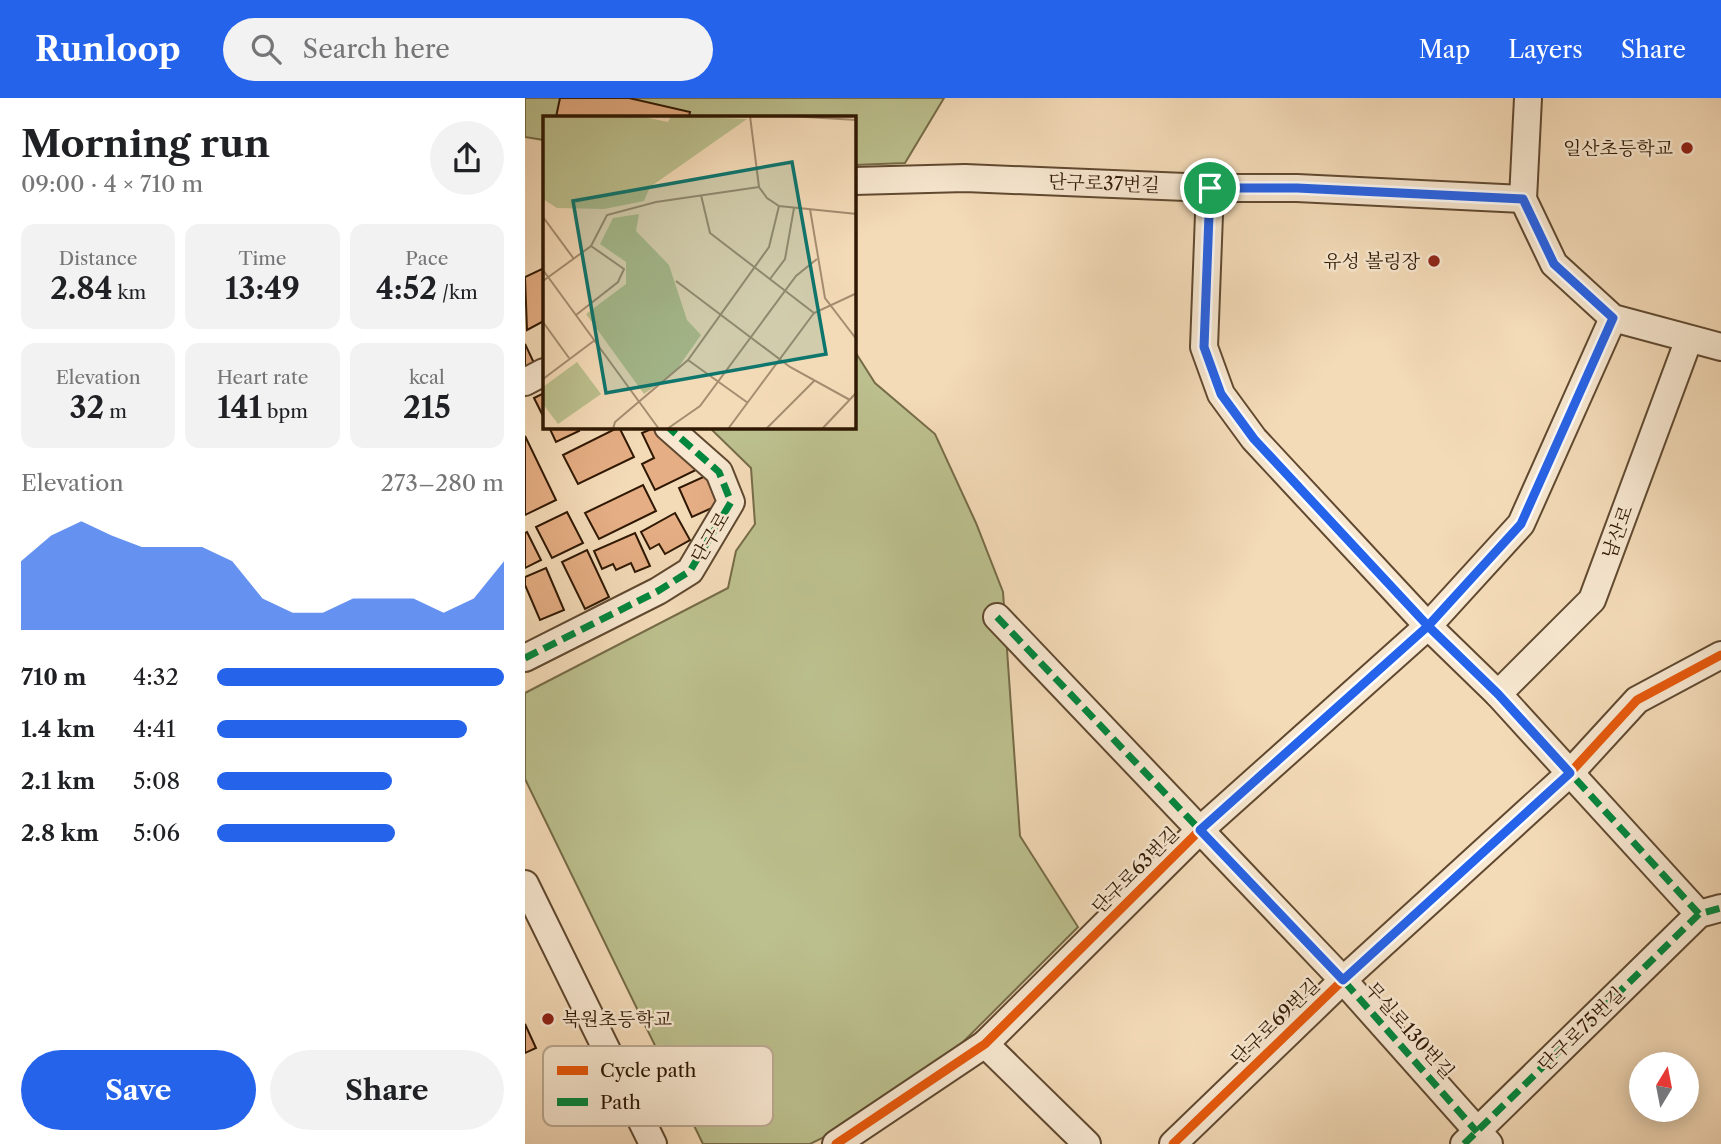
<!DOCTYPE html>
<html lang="en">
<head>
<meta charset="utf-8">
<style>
  body { margin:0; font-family:"Libre Caslon Text","Noto Serif KR",serif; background:#f2f2f2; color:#202124; height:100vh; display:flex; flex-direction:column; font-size:26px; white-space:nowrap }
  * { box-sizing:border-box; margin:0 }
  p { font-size:23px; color:#757577 }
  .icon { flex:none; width:38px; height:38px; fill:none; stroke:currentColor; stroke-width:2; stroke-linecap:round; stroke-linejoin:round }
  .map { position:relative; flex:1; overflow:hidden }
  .side { display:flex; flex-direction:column; background:#fff; width:525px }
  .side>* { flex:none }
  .needle { width:46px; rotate:10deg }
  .buttons { position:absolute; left:1104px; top:954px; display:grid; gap:14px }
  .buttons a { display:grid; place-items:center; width:70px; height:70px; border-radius:50%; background:#fff; box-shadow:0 4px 18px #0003; font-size:35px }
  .pin { position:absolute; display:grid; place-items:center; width:60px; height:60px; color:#fff; margin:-30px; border:4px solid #fff; border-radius:50%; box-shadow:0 2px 7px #0007 }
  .round { display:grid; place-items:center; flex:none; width:74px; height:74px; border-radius:37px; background:#f2f2f2 }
  .head { display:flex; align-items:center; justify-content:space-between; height:119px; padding:0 21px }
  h1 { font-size:38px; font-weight:800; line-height:52px }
  .figures { display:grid; grid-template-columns:repeat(3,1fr); gap:10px; height:119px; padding:7px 21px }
  .figures div { display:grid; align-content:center; border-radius:14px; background:#f2f2f2; text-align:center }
  .figures b { font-size:30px; font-weight:800 }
  .figures small { font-size:19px; font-weight:400 }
  .figures p { font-size:19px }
  .chart { height:196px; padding:14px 21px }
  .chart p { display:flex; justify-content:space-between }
  .chart svg { width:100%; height:126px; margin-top:7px; fill:#2563eb; opacity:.7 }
  .cta { display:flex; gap:14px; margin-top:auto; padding:14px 21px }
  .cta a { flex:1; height:80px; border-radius:42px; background:#2563eb; color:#fff; font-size:28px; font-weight:800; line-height:80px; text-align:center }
  .cta a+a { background:#f2f2f2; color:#202124 }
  ul { padding:0 21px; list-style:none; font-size:23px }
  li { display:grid; grid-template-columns:112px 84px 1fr; align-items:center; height:52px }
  li i { height:18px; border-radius:9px; background:#2563eb }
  header { display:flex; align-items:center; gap:42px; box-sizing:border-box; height:98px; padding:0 35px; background:#2563eb; color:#fff }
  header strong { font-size:33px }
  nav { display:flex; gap:38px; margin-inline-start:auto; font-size:24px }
  .search { width:490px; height:63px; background:#f2f2f2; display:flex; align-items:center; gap:18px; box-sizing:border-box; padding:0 24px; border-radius:38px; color:#757577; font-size:26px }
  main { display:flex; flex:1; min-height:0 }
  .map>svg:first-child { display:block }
  .green { fill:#bcc08e; stroke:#766c48; stroke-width:2 }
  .building { fill:#e6ae84; stroke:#2f1803; stroke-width:2 }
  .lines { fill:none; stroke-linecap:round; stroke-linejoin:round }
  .minor-casing { stroke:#604930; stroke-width:30 }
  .minor { stroke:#f8e8d1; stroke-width:26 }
  .quiet { stroke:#00873e; stroke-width:7; stroke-dasharray:14 7; stroke-linecap:butt }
  .cycleway-casing { stroke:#f8e8d1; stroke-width:13 }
  .cycleway { stroke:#e8590c; stroke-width:9 }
  .route-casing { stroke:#fff; stroke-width:14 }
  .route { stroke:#2563eb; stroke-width:9 }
  .poi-dot { fill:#8f2418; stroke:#f8e8d1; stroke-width:2.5 }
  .labels { text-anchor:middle; stroke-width:5; stroke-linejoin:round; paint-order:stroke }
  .poi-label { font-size:19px; fill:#2f1803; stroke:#f8e8d1; text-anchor:end }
  .street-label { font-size:19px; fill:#2f1803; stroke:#f8e8d1 }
  .inset-road { fill:none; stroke:#a58d70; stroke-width:2 }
  .view { fill:#0f766e; fill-opacity:0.15; stroke:#0f766e; stroke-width:3.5 }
  .inset-edge { fill:none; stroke:#2f1803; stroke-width:3.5 }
  .key { fill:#f8e8d1; stroke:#bcaa93; stroke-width:2 }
  .key-label { font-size:19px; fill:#2f1803 }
</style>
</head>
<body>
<header>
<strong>Runloop</strong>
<div class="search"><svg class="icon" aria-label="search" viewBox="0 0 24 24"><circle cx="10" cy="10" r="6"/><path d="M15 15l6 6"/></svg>Search here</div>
<nav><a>Map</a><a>Layers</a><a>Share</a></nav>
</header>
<main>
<section class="side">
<div class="head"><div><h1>Morning run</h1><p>09:00 · 4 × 710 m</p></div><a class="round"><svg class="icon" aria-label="share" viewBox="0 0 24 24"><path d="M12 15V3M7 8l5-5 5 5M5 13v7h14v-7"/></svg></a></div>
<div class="figures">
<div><p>Distance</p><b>2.84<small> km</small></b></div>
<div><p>Time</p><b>13:49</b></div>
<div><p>Pace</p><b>4:52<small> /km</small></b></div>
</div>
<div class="figures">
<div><p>Elevation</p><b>32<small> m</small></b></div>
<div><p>Heart rate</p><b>141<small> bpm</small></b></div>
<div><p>kcal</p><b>215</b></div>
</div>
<div class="chart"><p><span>Elevation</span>273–280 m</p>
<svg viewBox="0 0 160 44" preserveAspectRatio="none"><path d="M0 44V20L10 11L20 6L30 11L40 15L50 15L60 15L70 20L80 33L90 38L100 38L110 33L120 33L130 33L140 38L150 33L160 20V44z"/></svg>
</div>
<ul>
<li><b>710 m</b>4:32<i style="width:100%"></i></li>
<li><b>1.4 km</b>4:41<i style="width:87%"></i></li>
<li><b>2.1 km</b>5:08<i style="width:61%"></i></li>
<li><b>2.8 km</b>5:06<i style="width:62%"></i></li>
</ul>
<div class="cta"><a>Save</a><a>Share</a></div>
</section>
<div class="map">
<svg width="1196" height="1046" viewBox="0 0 1196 1046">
  <rect width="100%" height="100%" fill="#f4dbb8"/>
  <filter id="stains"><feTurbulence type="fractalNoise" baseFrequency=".00286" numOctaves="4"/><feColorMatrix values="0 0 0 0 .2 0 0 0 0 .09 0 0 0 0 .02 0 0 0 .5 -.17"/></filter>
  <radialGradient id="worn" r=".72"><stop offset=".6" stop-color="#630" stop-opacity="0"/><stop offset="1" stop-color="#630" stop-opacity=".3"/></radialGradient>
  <!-- green -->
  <g class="green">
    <polygon points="0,0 419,0 380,65 329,67 329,19 19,19 19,42 0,39"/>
    <polygon points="329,252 350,285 410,336 451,425 478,494 495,738 553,829 385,997 285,1046 178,1046 0,681 0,595 203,490 211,453 230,426 226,370 184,329 329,329"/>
  </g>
  <!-- building -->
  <g class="building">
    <polygon points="35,0 104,0 165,14 164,19 31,19"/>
    <polygon points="19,170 19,223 2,232 0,179"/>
    <polygon points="0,246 9,265 0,270"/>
    <polygon points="19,295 19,320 9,300"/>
    <polygon points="24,329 52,329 54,333 31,344"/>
    <polygon points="94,329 109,359 53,386 38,357"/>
    <polygon points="131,329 173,371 130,392 117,366 129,360 117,335"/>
    <polygon points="0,338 31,402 0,417"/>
    <polygon points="187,375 200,404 167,419 154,390"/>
    <polygon points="118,387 131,413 74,441 60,415"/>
    <polygon points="42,414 58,445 27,460 11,429"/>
    <polygon points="150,415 165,442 140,456 134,446 125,451 116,434"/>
    <polygon points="2,434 16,462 0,470 0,435"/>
    <polygon points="110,435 125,468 110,474 106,465 91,472 88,466 77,471 69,453"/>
    <polygon points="62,452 84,499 60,511 37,464"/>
    <polygon points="21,470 39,512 15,522 0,487 0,479"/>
    <polygon points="0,926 11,950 0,955"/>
  </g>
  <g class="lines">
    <defs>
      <g id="minor">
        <polyline points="1003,0 998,101 1029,166 1088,220 1196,249"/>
        <polyline points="329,83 440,80 685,90 772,90 998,101"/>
        <polyline points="685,90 679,249 696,296 729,341 903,528 973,596 1174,816"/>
        <polyline points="0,284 19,274"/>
        <polyline points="472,519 818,882 964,1046"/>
        <polyline points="0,560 133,493 165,473 206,404 194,374 143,329"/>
        <polyline points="973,596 1067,502 1164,241"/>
        <polyline points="0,786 128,1046"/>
        <polyline points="460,946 562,1046"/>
        <polyline points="311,1046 460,946 675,732 903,528 996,426 1088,220"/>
        <polyline points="648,1046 818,882 1045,675 1112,602 1196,557"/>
        <polyline points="939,1046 1174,816 1196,810"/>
      </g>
    </defs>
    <!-- minor casing -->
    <use href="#minor" class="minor-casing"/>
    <!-- minor -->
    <use href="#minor" class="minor"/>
    <!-- quiet -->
    <g class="quiet">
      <polyline points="778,391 903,528 973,596 1174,816"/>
      <polyline points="472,519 818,882 952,1034"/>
      <polyline points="0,560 133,493 165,473 206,404 194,374 143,329"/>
      <polyline points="939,1046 1174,816 1196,810"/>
    </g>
    <defs>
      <g id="cycleway">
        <polyline points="311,1046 460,946 675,732 903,528 996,426 1088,220"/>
        <polyline points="648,1046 818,882 1045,675 1112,602 1196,557"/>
      </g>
    </defs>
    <!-- cycleway casing -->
    <use href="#cycleway" class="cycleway-casing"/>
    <!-- cycleway -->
    <use href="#cycleway" class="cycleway"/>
  </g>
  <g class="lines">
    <defs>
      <polyline id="route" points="685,90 679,249 696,296 729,341 903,528 973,596 1045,675 818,882 675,732 903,528 996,426 1088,220 1029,166 998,101 772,90 685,90"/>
    </defs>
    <!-- route casing -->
    <use href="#route" class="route-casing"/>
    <!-- route -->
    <use href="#route" class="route"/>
  </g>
  <!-- markers -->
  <g class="poi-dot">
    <circle cx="1162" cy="50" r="7"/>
    <circle cx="909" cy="163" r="7"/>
    <circle cx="23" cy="921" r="7"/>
  </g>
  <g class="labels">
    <!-- poi labels -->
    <g class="poi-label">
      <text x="1148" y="57">일산초등학교</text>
      <text x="895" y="170">유성 볼링장</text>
      <text x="37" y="928" text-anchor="start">북원초등학교</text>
    </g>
    <!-- street labels -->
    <g class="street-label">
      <text transform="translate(579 85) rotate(2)" y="7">단구로37번길</text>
      <text transform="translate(1092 434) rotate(-70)" y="7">남산로</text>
      <text transform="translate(185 439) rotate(-59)" y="7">단구로</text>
      <text transform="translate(610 772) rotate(-45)" y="7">단구로63번길</text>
      <text transform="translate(750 923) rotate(-44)" y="7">단구로69번길</text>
      <text transform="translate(1056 931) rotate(-44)" y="7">단구로75번길</text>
      <text transform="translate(885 932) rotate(48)" y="7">무실로130번길</text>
    </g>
  </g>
  <!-- overview -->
  <g transform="translate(18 18)">
    <rect width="313" height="313" fill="#f4dbb8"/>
    <path d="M0 0H96L125 6 128 0 204 3 107 71 101 85 61 93 14 92 0 83ZM96 98 93 115 126 149 144 204 158 219 132 256 101 278 43 198 83 168V146L57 128 70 102ZM34 246 58 278 15 308 0 288V271Z" fill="#bcc08e"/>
    <path class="inset-road" d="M207 0 216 71 224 82 236 90 314 98M246 0 314 4M158 79 167 117 271 197M267 93 282 182 314 224M0 101 31 143M0 154 116 313M227 163 242 143 251 92M0 165 48 130 64 99 113 86 216 71M133 165 247 251 307 284M33 199 75 166 81 153 48 130M0 206 26 242M145 244 205 287M0 263 52 224M70 313 72 306 145 244 226 131 236 90M124 313 157 290 253 160 274 143M185 313 271 197 314 177M223 313 272 264M279 313 314 276"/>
    <path class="view" d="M249 46 283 238 63 277 30 85Z"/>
    <rect width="313" height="313" class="inset-edge"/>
  </g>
  <!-- legend -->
  <rect x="18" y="948" width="230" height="80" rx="10" class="key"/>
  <rect x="32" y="968" width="31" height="9" fill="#e8590c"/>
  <rect x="32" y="1000" width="31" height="8" fill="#00873e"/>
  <g class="key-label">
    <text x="75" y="979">Cycle path</text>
    <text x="75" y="1011">Path</text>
  </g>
  <rect width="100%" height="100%" filter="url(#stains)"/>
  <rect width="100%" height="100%" fill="url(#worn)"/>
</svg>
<div class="buttons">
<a><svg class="needle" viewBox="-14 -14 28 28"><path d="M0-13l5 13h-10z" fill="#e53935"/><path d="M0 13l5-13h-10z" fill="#757577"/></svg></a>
</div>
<div class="pin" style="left:685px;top:90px;background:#1e9e55"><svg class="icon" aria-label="arrive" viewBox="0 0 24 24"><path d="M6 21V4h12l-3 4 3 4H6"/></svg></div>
</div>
</main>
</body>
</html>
